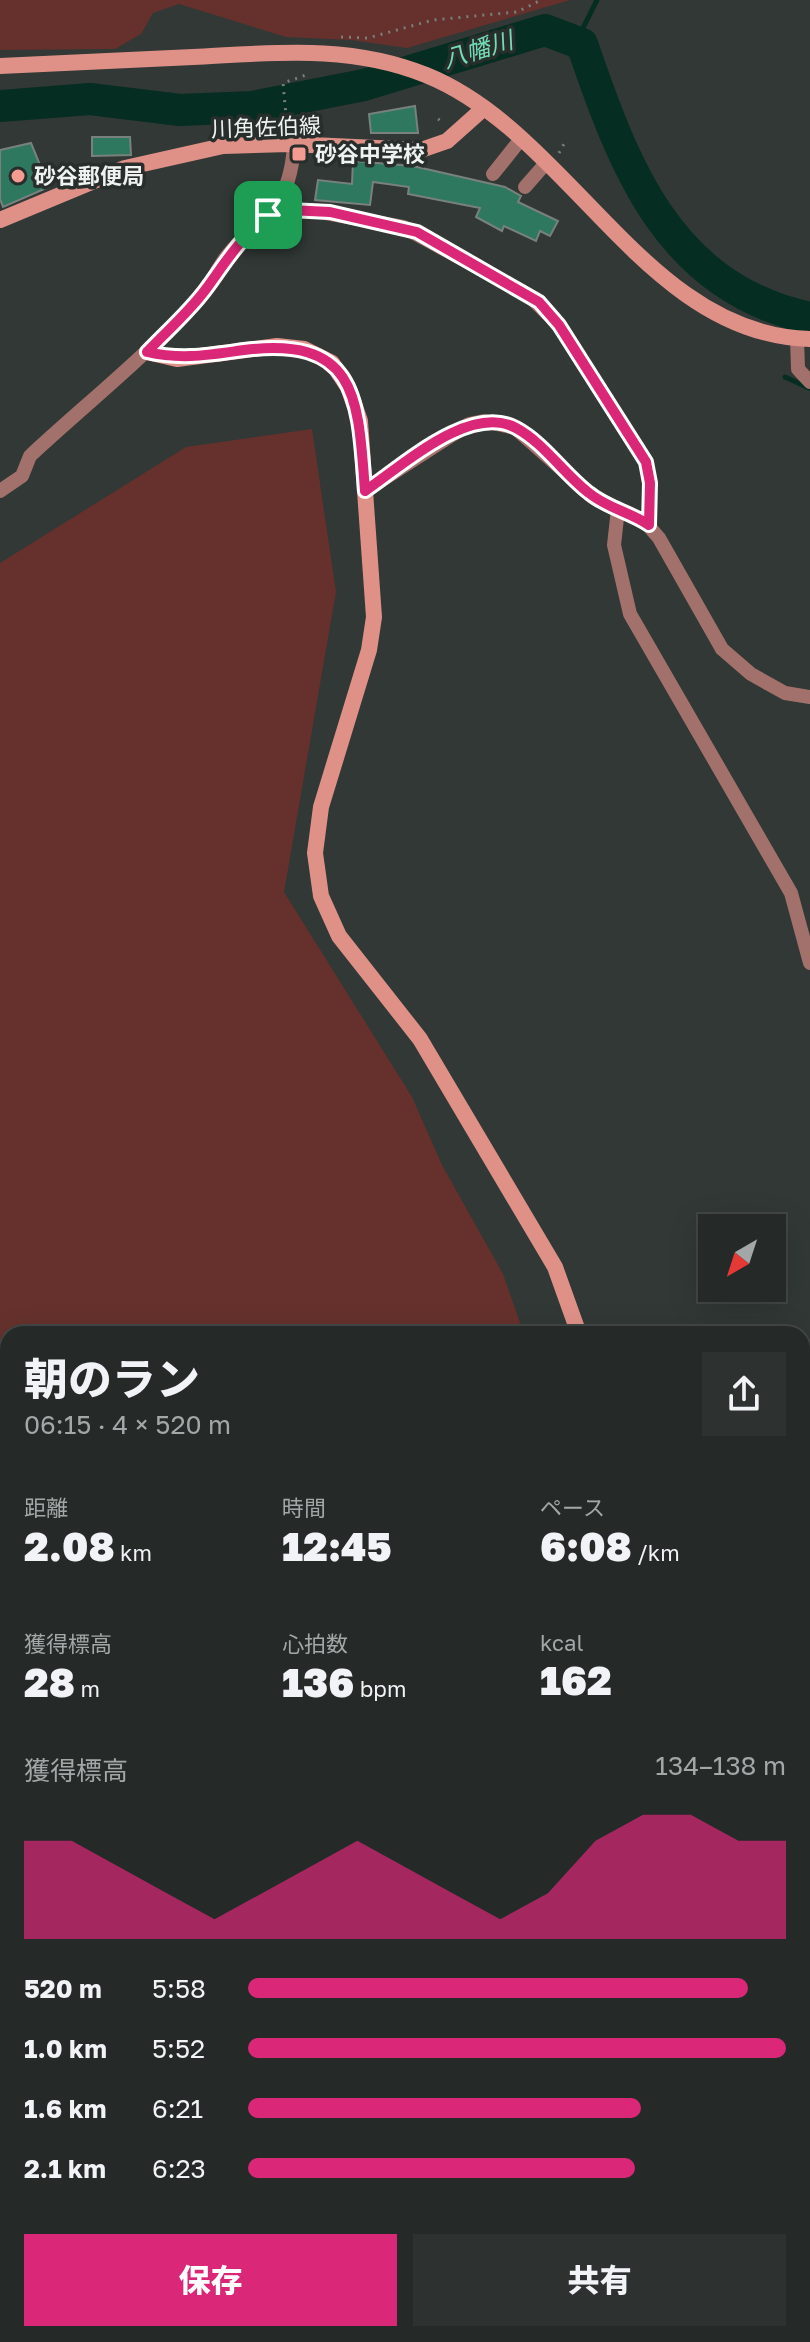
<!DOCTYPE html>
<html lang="ja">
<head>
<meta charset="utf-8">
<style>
  body { margin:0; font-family:"Golos Text","Noto Sans JP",sans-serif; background:#2d3230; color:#f1f3f6; height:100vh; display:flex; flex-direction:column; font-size:30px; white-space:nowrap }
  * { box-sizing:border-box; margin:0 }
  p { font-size:26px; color:#a3a7a8 }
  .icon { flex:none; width:44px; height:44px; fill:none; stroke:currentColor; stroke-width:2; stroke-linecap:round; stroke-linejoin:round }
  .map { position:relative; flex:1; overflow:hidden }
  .drawer { position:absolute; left:0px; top:1326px; width:810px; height:1016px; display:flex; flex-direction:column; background:#252a28; border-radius:24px 24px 0 0; box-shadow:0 8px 32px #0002,0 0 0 2px #424645 }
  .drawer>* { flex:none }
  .needle { width:52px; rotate:219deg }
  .controls { position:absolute; left:698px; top:1214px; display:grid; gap:16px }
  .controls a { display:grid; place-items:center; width:88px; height:88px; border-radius:0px; background:#252a28; box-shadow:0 8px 32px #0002,0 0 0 2px #424645; font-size:40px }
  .pin { position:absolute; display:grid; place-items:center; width:68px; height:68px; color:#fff; margin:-34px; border-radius:16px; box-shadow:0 4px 12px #0006 }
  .round { display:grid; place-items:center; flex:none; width:84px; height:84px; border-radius:0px; background:#2d3230 }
  .headline { display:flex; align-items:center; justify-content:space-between; height:136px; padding:0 24px }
  h1 { font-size:44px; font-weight:800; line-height:60px }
  .stats { display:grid; grid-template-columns:repeat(3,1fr); gap:12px; height:136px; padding:8px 24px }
  .stats div { display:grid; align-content:center }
  .stats b { font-size:40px; font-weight:800 }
  .stats small { font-size:22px; font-weight:400 }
  .stats p { font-size:22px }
  .chart { height:224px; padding:16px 24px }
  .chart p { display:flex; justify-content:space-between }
  .chart svg { width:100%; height:144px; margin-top:8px; fill:#db2777; opacity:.7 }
  .action { display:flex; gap:16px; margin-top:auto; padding:16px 24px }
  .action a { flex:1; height:92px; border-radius:0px; background:#db2777; color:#fff; font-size:32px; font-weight:800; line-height:92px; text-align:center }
  .action a+a { background:#2d3230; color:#f1f3f6 }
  ul { padding:0 24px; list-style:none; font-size:26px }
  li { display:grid; grid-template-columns:128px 96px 1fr; align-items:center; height:60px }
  li i { height:20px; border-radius:10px; background:#db2777 }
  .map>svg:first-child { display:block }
  .green { fill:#66312c }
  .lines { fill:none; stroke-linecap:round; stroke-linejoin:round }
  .stream { stroke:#052d21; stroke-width:5 }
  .river { stroke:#052d21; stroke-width:32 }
  .building { fill:#2f7860; stroke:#79817d; stroke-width:2 }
  .path { stroke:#797f7c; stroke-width:3; stroke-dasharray:2 6; stroke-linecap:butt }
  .street { stroke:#a3716b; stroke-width:14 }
  .secondary { stroke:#df9188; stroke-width:16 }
  .route-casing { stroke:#fff; stroke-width:16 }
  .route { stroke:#db2777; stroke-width:10 }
  .poi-dot { fill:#f59c92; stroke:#272e2b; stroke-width:3 }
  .labels { text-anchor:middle; stroke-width:7; stroke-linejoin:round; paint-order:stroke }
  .street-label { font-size:22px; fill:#eef2f0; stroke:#272e2b }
  .poi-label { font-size:22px; font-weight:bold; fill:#eef2f0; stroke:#272e2b; text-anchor:start }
  .water-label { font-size:24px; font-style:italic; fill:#73dcb7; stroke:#272e2b }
</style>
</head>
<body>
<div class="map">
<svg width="810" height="2342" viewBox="0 0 810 2342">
  <rect width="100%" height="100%" fill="#313835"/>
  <!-- green -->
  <g class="green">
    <polygon points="0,0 570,0 407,48 351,40 286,37 179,4 153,13 141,34 115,49 0,50"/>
    <polygon points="312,429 336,592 284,892 412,1097 442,1165 503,1274 524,1334 8,1334 8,1746 0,1733 0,563 186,447"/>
    <polygon points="802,1647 810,1654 810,1804 802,1802"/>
  </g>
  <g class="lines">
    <!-- stream -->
    <g class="stream">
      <polyline points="576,42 597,0"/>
      <polyline points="785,377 809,388"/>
      <polyline points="0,2194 8,2192"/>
      <polyline points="217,2334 218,2342"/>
      <polyline points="470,2334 481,2342"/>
      <polyline points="410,2342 422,2336 447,2334"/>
    </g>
    <!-- river -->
    <path class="river" d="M0 106 90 99 180 110 252 107 364 85 545 30 582 44C624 167 669 288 810 318"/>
  </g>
  <!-- building -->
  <g class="building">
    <polygon points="415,106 418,133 371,133 369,114"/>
    <polygon points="92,137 130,137 131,155 92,156"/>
    <polygon points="31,143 49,187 3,207 0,199 0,150"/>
    <polygon points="353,161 413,166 505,187 521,196 518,202 558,221 550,236 540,231 536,241 504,226 502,231 476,217 480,208 408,194 409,187 373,182 370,205 315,200 318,180 352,184"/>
  </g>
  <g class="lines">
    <!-- path -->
    <g class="path">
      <polyline points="341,37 368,38 433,20 517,12 541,0"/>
      <polyline points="438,119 441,121"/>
      <polyline points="287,126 283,83 309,74"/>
      <polyline points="559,153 565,142"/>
      <polyline points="0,1979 8,1986"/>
    </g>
    <!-- street -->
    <g class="street">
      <polyline points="493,174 521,139"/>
      <polyline points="525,187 546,163"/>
      <polyline points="268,215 309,210 403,227 527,294 559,325 646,462 650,483 649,525"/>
      <polyline points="797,338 798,369 810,382"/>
      <path d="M0 491 22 476 30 456C88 402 152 352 204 292 213 281 218 267 227 256 264 211 290 209 294 145"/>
      <polyline points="365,491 469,424 484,421 515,428 591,495 646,523 659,538 722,649 751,674 785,693 810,697"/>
      <polyline points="618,509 614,545 630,614 791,893 810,963"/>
      <polyline points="802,1897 810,1897"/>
      <polyline points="0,2083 8,2081"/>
      <polyline points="802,2206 810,2205"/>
      <polyline points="636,2334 645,2342"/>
    </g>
    <!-- secondary -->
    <g class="secondary">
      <path d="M0 66C64 63 129 60 193 57 272 53 350 44 426 75 570 133 645 335 810 339"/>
      <polyline points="0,220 125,168 223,146 289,144 421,150 447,141 484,108"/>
      <polyline points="147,352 177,359 277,346 304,349 332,363 348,387 360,421 374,617 369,650 321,807 315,853 321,896 339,936 420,1039 555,1267 579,1334"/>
      <polyline points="802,1593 810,1597"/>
      <polyline points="802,2071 810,2056"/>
    </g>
  </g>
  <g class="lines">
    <defs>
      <path id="route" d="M289 210 330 212 417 232 539 302 559 325 646 462 650 483 649 525C630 512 607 508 589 493 564 474 544 443 516 428 470 403 402 466 365 491 358 398 358 336 244 350 208 355 182 360 147 352 166 332 189 312 206 289 229 258 250 219 289 210Z"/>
    </defs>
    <!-- route casing -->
    <use href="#route" class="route-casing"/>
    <!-- route -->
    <use href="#route" class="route"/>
  </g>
  <!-- markers -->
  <g class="poi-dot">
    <rect x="291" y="146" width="16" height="16" rx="4"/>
    <circle cx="18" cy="176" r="8"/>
  </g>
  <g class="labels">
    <!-- street labels -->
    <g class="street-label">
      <text transform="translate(266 127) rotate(-2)" y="8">川角佐伯線</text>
    </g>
    <!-- poi labels -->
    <g class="poi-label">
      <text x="315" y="162">砂谷中学校</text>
      <text x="34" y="184">砂谷郵便局</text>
    </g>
    <!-- water labels -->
    <g class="water-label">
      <text transform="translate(478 50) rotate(-17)" y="8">八幡川</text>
    </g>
  </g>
</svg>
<div class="controls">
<a><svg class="needle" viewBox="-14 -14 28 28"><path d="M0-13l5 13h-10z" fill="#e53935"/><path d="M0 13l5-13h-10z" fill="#a3a7a8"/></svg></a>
</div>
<div class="pin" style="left:268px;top:215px;background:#1e9e55"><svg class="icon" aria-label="arrive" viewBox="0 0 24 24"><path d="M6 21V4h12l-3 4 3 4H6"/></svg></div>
<section class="drawer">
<div class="headline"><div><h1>朝のラン</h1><p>06:15 · 4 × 520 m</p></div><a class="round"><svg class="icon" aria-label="share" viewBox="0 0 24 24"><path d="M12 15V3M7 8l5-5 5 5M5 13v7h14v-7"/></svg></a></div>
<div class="stats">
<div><p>距離</p><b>2.08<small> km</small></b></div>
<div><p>時間</p><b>12:45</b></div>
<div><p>ペース</p><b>6:08<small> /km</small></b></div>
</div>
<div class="stats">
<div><p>獲得標高</p><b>28<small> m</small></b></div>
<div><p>心拍数</p><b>136<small> bpm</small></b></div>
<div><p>kcal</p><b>162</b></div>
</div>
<div class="chart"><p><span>獲得標高</span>134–138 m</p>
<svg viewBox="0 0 160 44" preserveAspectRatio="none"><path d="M0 44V14L10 14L20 22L30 30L40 38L50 30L60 22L70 14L80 22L90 30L100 38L110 30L120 14L130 6L140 6L150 14L160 14V44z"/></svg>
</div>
<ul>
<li><b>520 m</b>5:58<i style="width:93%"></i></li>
<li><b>1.0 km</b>5:52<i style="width:100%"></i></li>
<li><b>1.6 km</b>6:21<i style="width:73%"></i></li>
<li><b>2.1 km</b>6:23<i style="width:72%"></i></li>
</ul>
<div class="action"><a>保存</a><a>共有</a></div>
</section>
</div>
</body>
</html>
